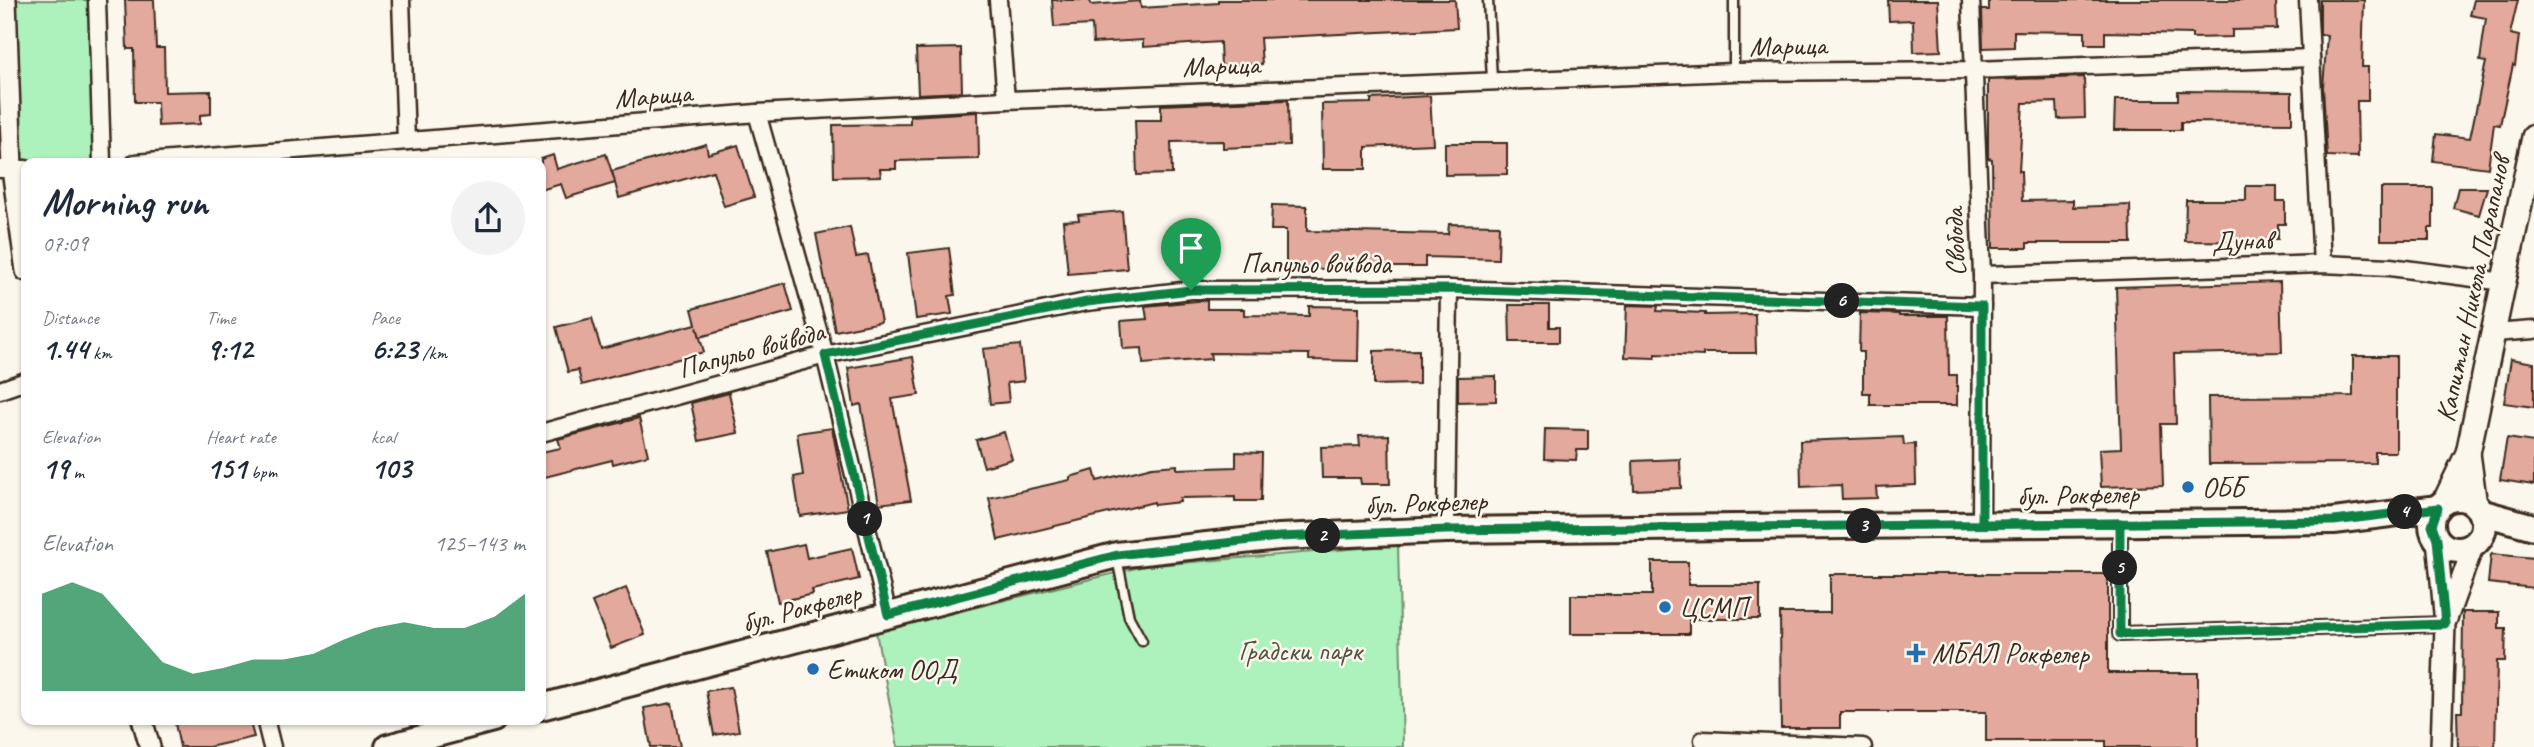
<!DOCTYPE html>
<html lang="en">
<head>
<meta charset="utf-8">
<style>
  body { margin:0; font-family:Caveat,sans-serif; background:#f2f2f3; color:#1f2937; height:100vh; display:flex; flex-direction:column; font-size:26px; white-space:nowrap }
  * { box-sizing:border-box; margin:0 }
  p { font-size:23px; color:#747a83 }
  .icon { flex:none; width:38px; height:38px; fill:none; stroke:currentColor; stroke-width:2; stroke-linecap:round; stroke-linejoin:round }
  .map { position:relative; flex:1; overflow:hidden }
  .panel { position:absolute; left:21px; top:158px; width:525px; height:567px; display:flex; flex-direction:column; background:#fff; border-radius:14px; box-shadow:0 2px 5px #0004 }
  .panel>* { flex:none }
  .pin { position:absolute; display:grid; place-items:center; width:60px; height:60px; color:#fff; margin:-72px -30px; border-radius:50% 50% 50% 0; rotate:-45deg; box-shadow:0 0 7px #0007 }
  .pin .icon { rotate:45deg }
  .km { position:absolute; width:35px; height:35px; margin:-18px; border-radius:50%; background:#222; color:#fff; font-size:19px; line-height:35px; text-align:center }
  .round { display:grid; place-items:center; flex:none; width:74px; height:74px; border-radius:37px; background:#f2f2f3 }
  .summary { display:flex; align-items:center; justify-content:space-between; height:119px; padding:0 21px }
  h1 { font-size:38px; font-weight:800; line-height:52px }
  .stats { display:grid; grid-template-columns:repeat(3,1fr); gap:10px; height:119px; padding:7px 21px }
  .stats div { display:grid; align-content:center }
  .stats b { font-size:30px; font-weight:800 }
  .stats small { font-size:19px; font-weight:400 }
  .stats p { font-size:19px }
  .chart { height:196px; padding:14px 21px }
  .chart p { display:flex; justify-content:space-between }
  .chart svg { width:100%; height:126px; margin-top:7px; fill:#0b8043; opacity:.7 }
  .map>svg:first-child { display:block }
  .green { fill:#adf1bc; stroke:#748e6d; stroke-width:2 }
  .building { fill:#e2a99c; stroke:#3b2a1e; stroke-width:2 }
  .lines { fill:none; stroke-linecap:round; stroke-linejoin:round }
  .service-casing { stroke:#3b2a1e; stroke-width:13 }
  .pedestrian-casing { stroke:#3b2a1e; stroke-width:18 }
  .minor-casing { stroke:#3b2a1e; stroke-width:21 }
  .tertiary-casing { stroke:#3b2a1e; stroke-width:24 }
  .secondary-casing { stroke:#3b2a1e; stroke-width:28 }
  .primary-casing { stroke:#3b2a1e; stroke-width:30 }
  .service { stroke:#fbf7ec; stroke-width:8 }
  .pedestrian { stroke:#fbf7ec; stroke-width:12 }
  .minor { stroke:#fbf7ec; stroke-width:16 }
  .tertiary { stroke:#fbf7ec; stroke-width:19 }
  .secondary { stroke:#fbf7ec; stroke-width:23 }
  .primary { stroke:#fbf7ec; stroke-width:24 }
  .route-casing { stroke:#fff; stroke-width:14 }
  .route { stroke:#0b8043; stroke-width:9 }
  .poi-dot { fill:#1f6fb2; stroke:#fbf7ec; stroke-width:2.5 }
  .labels { text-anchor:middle; stroke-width:5; stroke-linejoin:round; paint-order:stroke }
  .street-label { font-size:28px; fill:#3b2a1e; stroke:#fbf7ec }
  .poi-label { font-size:28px; fill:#3b2a1e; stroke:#fbf7ec; text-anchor:start }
  .park-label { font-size:28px; fill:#52523e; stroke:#fbf7ec }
</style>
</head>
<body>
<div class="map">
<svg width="2534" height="747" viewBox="0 0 2534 747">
  <rect width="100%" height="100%" fill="#fbf7ec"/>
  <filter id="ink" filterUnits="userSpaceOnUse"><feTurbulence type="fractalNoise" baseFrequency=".0143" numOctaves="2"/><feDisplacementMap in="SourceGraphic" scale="14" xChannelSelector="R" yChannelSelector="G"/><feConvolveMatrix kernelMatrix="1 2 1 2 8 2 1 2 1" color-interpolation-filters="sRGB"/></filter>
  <g filter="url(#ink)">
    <!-- green -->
    <g class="green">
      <polygon points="6,0 97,0 102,163 26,163 12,169"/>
      <polygon points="1398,545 1403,747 898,747 876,632 1144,566"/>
    </g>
    <!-- building -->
    <g class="building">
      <polygon points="125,0 154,0 156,48 164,48 165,92 211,91 211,114 200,115 200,124 158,126 157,102 135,102 134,49 127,49"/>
      <polygon points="1052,0 1090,0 1091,5 1140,1 1141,8 1218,3 1218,0 1455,0 1457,28 1260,38 1262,64 1221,66 1220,42 1143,47 1143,40 1093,43 1092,25 1054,27"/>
      <polygon points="1888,0 1938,0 1941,51 1914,52 1913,20 1889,21"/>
      <polygon points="1989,0 2276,0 2277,29 2232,30 2232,37 2192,38 2192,34 2105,32 2105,44 2085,44 2085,32 2014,31 2014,47 1983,48 1982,10 1989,10"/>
      <polygon points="2320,0 2364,0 2362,67 2368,67 2368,101 2357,101 2358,157 2327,156 2323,87 2327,35 2320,35"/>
      <polygon points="2474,0 2518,0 2510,34 2519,36 2515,66 2513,65 2500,125 2494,124 2488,168 2433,161 2436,134 2470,138 2486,62 2480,61 2486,18 2470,15"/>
      <polygon points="961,48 962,92 918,94 916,49"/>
      <polygon points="2084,77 2085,118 2058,119 2057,102 2023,103 2019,171 2021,171 2022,201 2073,200 2073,207 2130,205 2131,243 2027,243 2027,248 1993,248 1992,159 1988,158 1988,80"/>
      <polygon points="2178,91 2292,92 2292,123 2181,122 2181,130 2114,130 2115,100 2178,100"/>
      <polygon points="1430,96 1433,144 1366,147 1366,169 1323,169 1322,104 1371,103 1371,99"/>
      <polygon points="1288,100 1289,145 1223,148 1223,141 1171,142 1172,174 1137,175 1135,120 1161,120 1161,105"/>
      <polygon points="978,112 979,159 896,161 896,169 880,169 881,176 834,177 833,125 910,124 910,116"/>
      <polygon points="1445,143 1507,143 1507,174 1445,175"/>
      <polygon points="706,144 708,154 738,145 754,197 724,206 713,171 619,198 615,183 566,198 561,184 541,190 541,159 553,155 557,169 606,154 615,182 612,171"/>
      <polygon points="2246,186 2277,186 2277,201 2285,201 2285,224 2278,224 2278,239 2270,239 2270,242 2185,241 2186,200 2246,200"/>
      <polygon points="2381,188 2433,188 2433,228 2429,228 2429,240 2381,240"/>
      <polygon points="2458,188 2487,188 2479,215 2453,208"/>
      <polygon points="1272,205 1307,206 1307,231 1448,234 1449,224 1499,225 1498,259 1425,257 1425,267 1372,267 1372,270 1286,268 1286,230 1271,230"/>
      <polygon points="1122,211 1127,269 1068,274 1063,221 1079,220 1078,215"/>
      <polygon points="850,227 856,257 868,255 881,322 835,331 816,234"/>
      <polygon points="949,248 955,295 949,296 952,314 916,319 908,253"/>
      <polygon points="2280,282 2282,352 2174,354 2176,424 2161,424 2163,485 2101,487 2099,449 2121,448 2116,287"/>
      <polygon points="785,283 793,311 700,337 697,327 704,352 582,385 578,370 568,372 556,327 592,318 601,349 696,324 692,309"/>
      <polygon points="1207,300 1207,309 1244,309 1244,315 1309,316 1309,306 1359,307 1358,361 1309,360 1309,354 1210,353 1211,359 1143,364 1142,348 1123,349 1121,321 1147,319 1145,306"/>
      <polygon points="1509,305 1549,305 1549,327 1559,327 1559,342 1510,342"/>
      <polygon points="1627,305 1658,306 1657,311 1705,313 1705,315 1755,314 1756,353 1703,353 1703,356 1655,354 1655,358 1625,357"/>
      <polygon points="1860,313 1899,314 1899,316 1948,316 1949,375 1957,375 1957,405 1870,405 1870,393 1863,393 1863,352 1859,352"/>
      <polygon points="1020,345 1024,381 1007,383 1009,402 990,404 983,349"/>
      <polygon points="1419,350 1419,384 1374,385 1374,351"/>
      <polygon points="2353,356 2396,356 2396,452 2375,452 2375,463 2209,464 2208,397 2353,396"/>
      <polygon points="913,357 919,395 892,399 911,500 879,504 861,404 854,406 848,368"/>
      <polygon points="2511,359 2534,363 2534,407 2504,403"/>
      <polygon points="1496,376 1496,401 1458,402 1458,377"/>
      <polygon points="729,393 738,433 699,441 691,403"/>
      <polygon points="639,418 648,455 613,464 612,460 541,478 541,452 561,448 558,439"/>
      <polygon points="832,428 848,509 800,516 794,477 803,475 797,433"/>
      <polygon points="1545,429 1588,430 1588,450 1577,450 1576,460 1544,459"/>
      <polygon points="1004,432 1012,459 984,467 976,440"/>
      <polygon points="1389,435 1390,484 1361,484 1360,478 1322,478 1321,447 1360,446 1359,436"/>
      <polygon points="1903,437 1904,445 1915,444 1916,485 1876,487 1877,498 1842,499 1841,485 1801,487 1800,441"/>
      <polygon points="2507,438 2534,442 2534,485 2500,480"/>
      <polygon points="1236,452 1262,453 1261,501 1235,501 1235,497 1180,498 1180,502 1154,505 1154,502 998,540 989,498 1070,480 1070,477 1094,470 1097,481 1152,467 1177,465 1177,469 1236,467"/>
      <polygon points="1680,459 1681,488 1634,490 1633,461"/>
      <polygon points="804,544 807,558 852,548 859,579 812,590 813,594 778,602 767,552"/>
      <polygon points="2491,554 2534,558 2534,588 2488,583"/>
      <polygon points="1652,562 1688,562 1688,585 1760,585 1760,619 1689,619 1689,634 1571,634 1571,595 1652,595"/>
      <polygon points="1830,574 2108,574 2108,673 2198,673 2198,747 2106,747 2106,741 1986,741 1986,712 1840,712 1840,728 1781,728 1780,613 1830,613"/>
      <polygon points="626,588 645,635 611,648 592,602"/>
      <polygon points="2463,612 2499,612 2499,628 2506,628 2505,661 2497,661 2495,747 2458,747 2457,712 2462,712"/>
      <polygon points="731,687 739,731 714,735 706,691"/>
      <polygon points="672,703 680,747 651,747 644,708"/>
      <polygon points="174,719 249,719 254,737 209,747 180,747"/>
    </g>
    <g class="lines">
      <defs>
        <g id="service">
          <polyline points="1488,0 1492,80"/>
          <polyline points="1734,0 1734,72"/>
          <polyline points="1117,558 1129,617 1142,641"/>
        </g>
        <polyline id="pedestrian" points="2120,523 2120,634 2445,624"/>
        <g id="minor">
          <polyline points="97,0 102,163"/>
          <polyline points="401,0 406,141"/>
          <polyline points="998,0 1006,100"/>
          <polyline points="1971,0 1982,275 1981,524"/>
          <polyline points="2308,0 2322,264"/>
          <polyline points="757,113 825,355 888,615"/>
          <polyline points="135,163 757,113 1006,100 1734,72 1974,70 2311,58"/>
          <polyline points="0,169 26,169"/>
          <polyline points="1982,275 2322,264 2390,267 2504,282"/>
          <polyline points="2493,333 2534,330"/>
          <polyline points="0,390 26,381"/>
          <polyline points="541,433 825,355 1086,302 1191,290 1449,289 1982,306"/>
          <polyline points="1446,530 1449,289"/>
          <polyline points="265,719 272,747"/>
          <polyline points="1703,740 1863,747"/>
        </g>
        <g id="tertiary">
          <polyline points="6,0 12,169 26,271"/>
          <polyline points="2437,539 2445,624 2441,747"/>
          <polyline points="2447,619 2474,544"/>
          <polyline points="142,719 150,747"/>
        </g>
        <g id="secondary">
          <polyline points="2468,453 2475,506"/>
          <polyline points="2444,503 2468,453 2534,137"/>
        </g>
        <g id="primary">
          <circle cx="2458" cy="524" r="26"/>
          <polyline points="2480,512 2534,527"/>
          <polyline points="541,707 1117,555 1279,537 1446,530 2334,521 2438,508"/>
          <polyline points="388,747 493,719"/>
        </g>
      </defs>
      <!-- service casing -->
      <use href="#service" class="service-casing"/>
      <!-- pedestrian casing -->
      <use href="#pedestrian" class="pedestrian-casing"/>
      <!-- minor casing -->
      <use href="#minor" class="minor-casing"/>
      <!-- tertiary casing -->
      <use href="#tertiary" class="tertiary-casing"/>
      <!-- secondary casing -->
      <use href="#secondary" class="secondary-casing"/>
      <!-- primary casing -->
      <use href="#primary" class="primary-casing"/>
      <!-- service -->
      <use href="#service" class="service"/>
      <!-- pedestrian -->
      <use href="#pedestrian" class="pedestrian"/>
      <!-- minor -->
      <use href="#minor" class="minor"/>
      <!-- tertiary -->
      <use href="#tertiary" class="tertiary"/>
      <!-- secondary -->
      <use href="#secondary" class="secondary"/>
      <!-- primary -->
      <use href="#primary" class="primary"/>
    </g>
  </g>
  <g class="lines" filter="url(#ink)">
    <defs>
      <polyline id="route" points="1191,290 1087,302 825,355 888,615 1117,555 1279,537 1446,530 2334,521 2438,508 2432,525 2437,539 2445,624 2120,634 2120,523 1982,524 1982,306 1449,289 1191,290"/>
    </defs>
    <!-- route casing -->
    <use href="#route" class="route-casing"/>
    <!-- route -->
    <use href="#route" class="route"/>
  </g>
  <!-- markers -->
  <g class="poi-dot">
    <circle cx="2188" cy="487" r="7"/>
    <circle cx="1665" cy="607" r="7"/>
    <path d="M1912.5 642.5h7v7h7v7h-7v7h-7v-7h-7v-7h7z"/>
    <circle cx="813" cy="669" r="7"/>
  </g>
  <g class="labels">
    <!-- street labels -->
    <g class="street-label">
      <text transform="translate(1788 45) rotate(-1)" y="10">Марица</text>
      <text transform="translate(1221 65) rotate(-2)" y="10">Марица</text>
      <text transform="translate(653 95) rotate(-5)" y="10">Марица</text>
      <text transform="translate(2242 240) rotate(-2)" y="10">Дунав</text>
      <text transform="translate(1954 242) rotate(-92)" y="10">Свобода</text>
      <text x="1316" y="273">Папульо войвода</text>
      <text transform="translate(2472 289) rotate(-78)" y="10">Капитан Никола Парапанов</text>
      <text transform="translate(751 349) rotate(-15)" y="10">Папульо войвода</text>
      <text transform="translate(2078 494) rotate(-1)" y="10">бул. Рокфелер</text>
      <text transform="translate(1426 502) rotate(-2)" y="10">бул. Рокфелер</text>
      <text transform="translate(801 607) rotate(-15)" y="10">бул. Рокфелер</text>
    </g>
    <!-- poi labels -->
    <g class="poi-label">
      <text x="2202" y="497">ОББ</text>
      <text x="1679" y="617">ЦСМП</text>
      <text x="1932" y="663">МБАЛ Рокфелер</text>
      <text x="827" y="679">Етиком ООД</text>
    </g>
    <!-- park labels -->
    <g class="park-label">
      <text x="1300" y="660">Градски парк</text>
    </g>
  </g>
</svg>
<div class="pin" style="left:1191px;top:290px;background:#1e9e55"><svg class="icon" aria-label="arrive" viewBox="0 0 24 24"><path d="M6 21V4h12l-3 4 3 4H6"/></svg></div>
<b class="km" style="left:865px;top:519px">1</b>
<b class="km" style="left:1323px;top:536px">2</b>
<b class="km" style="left:1864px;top:526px">3</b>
<b class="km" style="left:2405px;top:512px">4</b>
<b class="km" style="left:2120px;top:568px">5</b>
<b class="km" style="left:1842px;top:301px">6</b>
<section class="panel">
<div class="summary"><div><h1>Morning run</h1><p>07:09</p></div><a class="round"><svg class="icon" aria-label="share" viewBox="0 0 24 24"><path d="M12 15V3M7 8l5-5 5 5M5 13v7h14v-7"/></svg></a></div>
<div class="stats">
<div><p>Distance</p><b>1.44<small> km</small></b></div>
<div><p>Time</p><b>9:12</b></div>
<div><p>Pace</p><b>6:23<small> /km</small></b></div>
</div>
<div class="stats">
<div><p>Elevation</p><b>19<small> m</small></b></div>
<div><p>Heart rate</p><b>151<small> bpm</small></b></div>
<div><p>kcal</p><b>103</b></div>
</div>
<div class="chart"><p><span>Elevation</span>125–143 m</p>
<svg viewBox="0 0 160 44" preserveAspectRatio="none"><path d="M0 44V10L10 6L20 10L30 22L40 34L50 38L60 36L70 33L80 33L90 31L100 26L110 22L120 20L130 22L140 22L150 18L160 10V44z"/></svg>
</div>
</section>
</div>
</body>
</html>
